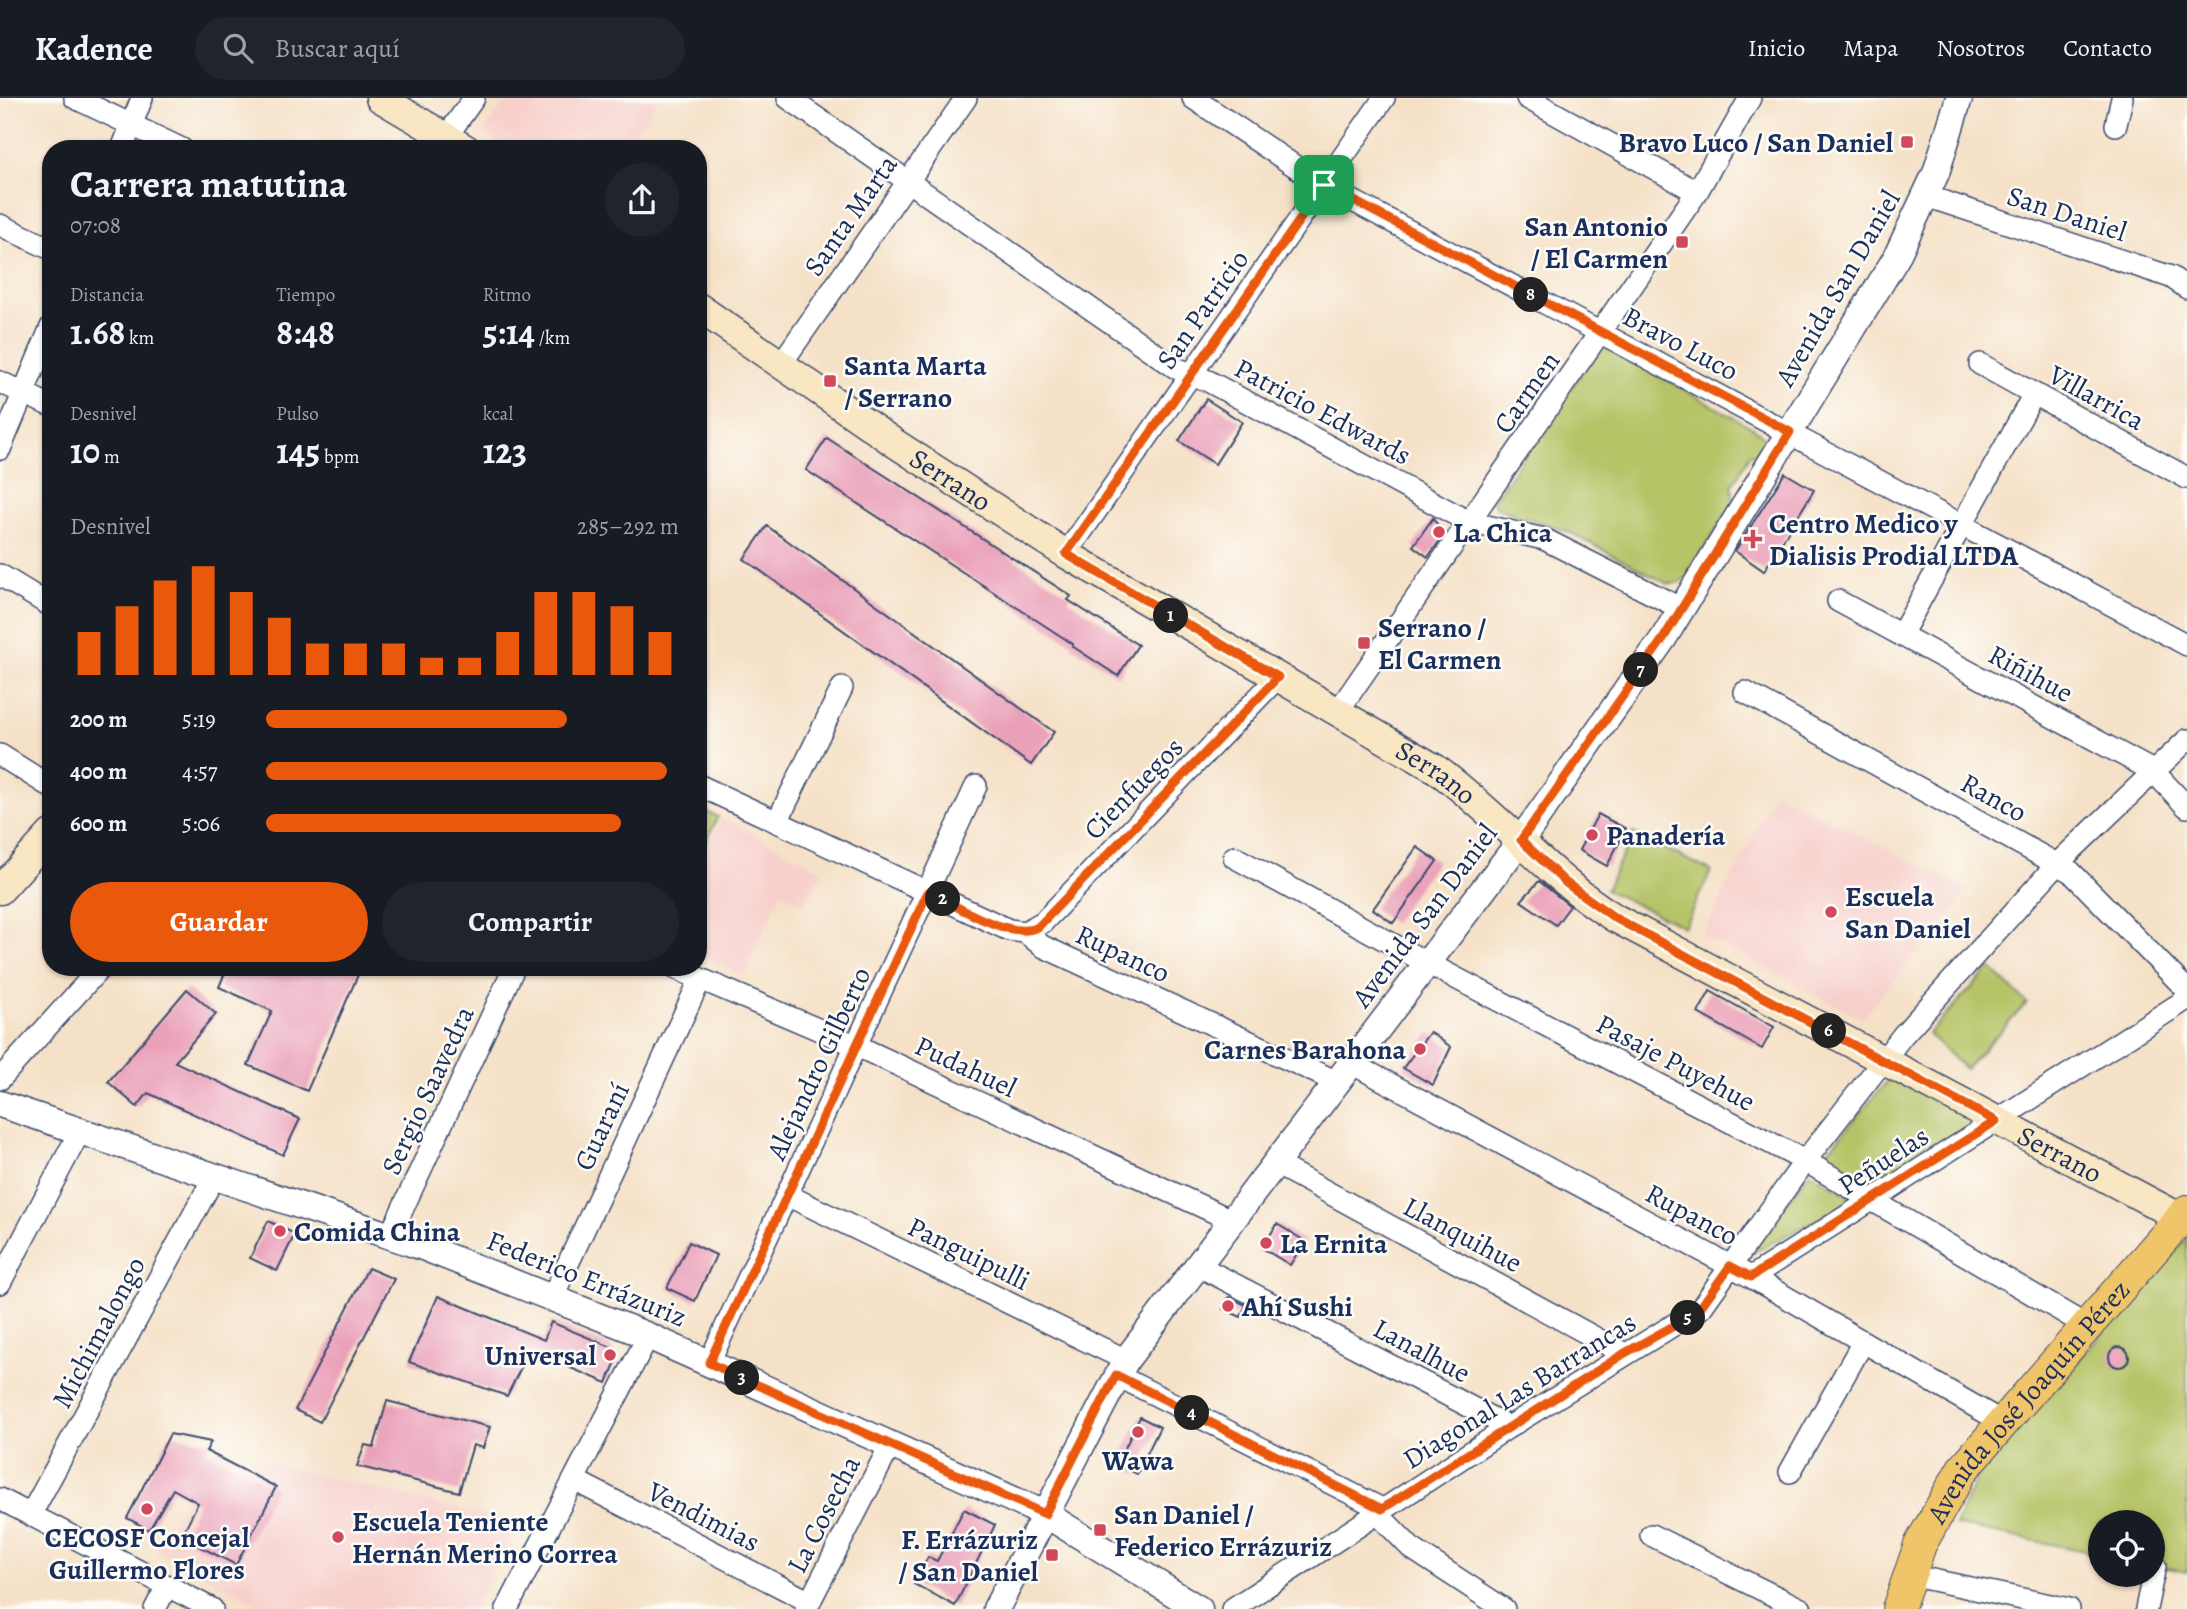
<!DOCTYPE html>
<html lang="es">
<head>
<meta charset="utf-8">
<style>
  body { margin:0; font-family:Alegreya,serif; background:#20242c; color:#f1f3f6; height:100vh; display:flex; flex-direction:column; font-size:26px; white-space:nowrap }
  * { box-sizing:border-box; margin:0 }
  p { font-size:23px; color:#9ea1a6 }
  .icon { flex:none; width:38px; height:38px; fill:none; stroke:currentColor; stroke-width:2; stroke-linecap:round; stroke-linejoin:round }
  .map { position:relative; flex:1; overflow:hidden }
  .panel { position:absolute; left:42px; top:42px; width:665px; height:836px; display:flex; flex-direction:column; background:#171b24; border-radius:28px; box-shadow:0 2px 5px #0004 }
  .panel>* { flex:none }
  .buttons { position:absolute; left:2088px; top:1412px; display:grid; gap:14px }
  .buttons a { display:grid; place-items:center; width:77px; height:77px; border-radius:50%; background:#171b24; box-shadow:0 2px 5px #0004; font-size:35px }
  .pin { position:absolute; display:grid; place-items:center; width:60px; height:60px; color:#fff; margin:-30px; border-radius:14px; box-shadow:0 4px 10px #0006 }
  .km { position:absolute; width:35px; height:35px; margin:-18px; border-radius:50%; background:#222; color:#fff; font-size:19px; line-height:35px; text-align:center }
  .round { display:grid; place-items:center; flex:none; width:74px; height:74px; border-radius:37px; background:#20242c }
  .head { display:flex; align-items:center; justify-content:space-between; height:119px; padding:0 28px }
  h1 { font-size:38px; font-weight:600; line-height:52px }
  .stats { display:grid; grid-template-columns:repeat(3,1fr); gap:10px; height:119px; padding:7px 28px }
  .stats div { display:grid; align-content:center }
  .stats b { font-size:35px; font-weight:600 }
  .stats small { font-size:19px; font-weight:400 }
  .stats p { font-size:19px }
  .chart { height:196px; padding:14px 28px }
  .chart p { display:flex; justify-content:space-between }
  .chart svg { width:100%; height:126px; margin-top:7px; stroke:#ea580c; stroke-width:6 }
  .cta { display:flex; gap:14px; margin-top:auto; padding:14px 28px }
  .cta a { flex:1; height:80px; border-radius:42px; background:#ea580c; color:#fff; font-size:28px; font-weight:600; line-height:80px; text-align:center }
  .cta a+a { background:#20242c; color:#f1f3f6 }
  ul { padding:0 28px; list-style:none; font-size:23px }
  li { display:grid; grid-template-columns:112px 84px 1fr; align-items:center; height:52px }
  li i { height:18px; border-radius:9px; background:#ea580c }
  header { display:flex; align-items:center; gap:42px; box-sizing:border-box; height:98px; padding:0 35px; background:#171b24; border-bottom:2px solid #363941 }
  header strong { font-size:33px }
  nav { display:flex; gap:38px; margin-inline-start:auto; font-size:24px }
  .search { width:490px; height:63px; background:#20242c; display:flex; align-items:center; gap:18px; box-sizing:border-box; padding:0 24px; border-radius:38px; color:#9ea1a6; font-size:26px }
  .map>svg:first-child { display:block }
  .built { fill:#f7d0cc }
  .green { fill:#b6c366; stroke:#687962; stroke-width:2 }
  .building { fill:#eaa0b9 }
  .lines { fill:none; stroke-linecap:round; stroke-linejoin:round }
  .minor-casing { stroke:#3c4a6e; stroke-width:24 }
  .tertiary-casing { stroke:#3c4a6e; stroke-width:29 }
  .secondary-casing { stroke:#3c4a6e; stroke-width:31 }
  .primary-casing { stroke:#3c4a6e; stroke-width:34 }
  .minor { stroke:#fff; stroke-width:21 }
  .tertiary { stroke:#fff; stroke-width:26 }
  .secondary { stroke:#f9e7c3; stroke-width:28 }
  .primary { stroke:#f0c469; stroke-width:32 }
  .route-casing { stroke:#fff; stroke-width:14 }
  .route { stroke:#ea580c; stroke-width:9 }
  .poi-dot { fill:#d1495b; stroke:#fdfcf7; stroke-width:2.5 }
  .labels { text-anchor:middle; stroke-width:5; stroke-linejoin:round; paint-order:stroke }
  .poi-label { font-size:28px; font-weight:bold; fill:#1b2f5e; stroke:#fdfcf7; text-anchor:start }
  .street-label { font-size:28px; fill:#1b2f5e; stroke:#fdfcf7 }
</style>
</head>
<body>
<header>
<strong>Kadence</strong>
<div class="search"><svg class="icon" aria-label="search" viewBox="0 0 24 24"><circle cx="10" cy="10" r="6"/><path d="M15 15l6 6"/></svg>Buscar aquí</div>
<nav><a>Inicio</a><a>Mapa</a><a>Nosotros</a><a>Contacto</a></nav>
</header>
<div class="map">
<svg width="2187" height="1511" viewBox="0 0 2187 1511">
  <rect width="100%" height="100%" fill="#fdfcf7"/>
  <filter id="ink" filterUnits="userSpaceOnUse"><feTurbulence type="fractalNoise" baseFrequency=".0143" numOctaves="2"/><feDisplacementMap in="SourceGraphic" scale="14" xChannelSelector="R" yChannelSelector="G"/><feConvolveMatrix kernelMatrix="1 2 1 2 8 2 1 2 1" color-interpolation-filters="sRGB"/></filter>
  <filter id="wash" filterUnits="userSpaceOnUse"><feTurbulence type="fractalNoise" baseFrequency=".00686" numOctaves="4" result="noise"/><feDisplacementMap in="SourceGraphic" scale="28" xChannelSelector="R" yChannelSelector="G"/><feGaussianBlur stdDeviation="1.57" result="paint"/><feColorMatrix in="noise" values="0 0 0 0 0 0 0 0 0 0 0 0 0 0 0 0 0 1.4 0 .05"/><feComposite in="paint" operator="in"/></filter>
  <g filter="url(#wash)">
    <rect width="100%" height="100%" fill="#f5e1c7"/>
    <!-- built -->
    <g class="built">
      <polygon points="508,0 659,0 625,51 509,51 483,34"/>
      <polygon points="1775,694 1968,792 1862,921 1702,837"/>
      <polygon points="722,720 823,772 804,807 781,794 744,878 698,856 698,770"/>
      <polygon points="213,1352 519,1425 472,1511 268,1511 157,1453"/>
    </g>
    <!-- green -->
    <g class="green">
      <polygon points="1602,246 1755,331 1766,341 1762,358 1751,355 1732,388 1734,404 1687,479 1678,485 1668,486 1569,434 1497,410 1493,403"/>
      <polygon points="698,710 718,719 698,760"/>
      <polygon points="1633,735 1711,773 1684,829 1606,792"/>
      <polygon points="1990,870 2027,905 1965,971 1928,936"/>
      <polygon points="1890,980 1976,1023 1872,1090 1821,1061"/>
      <polygon points="1810,1074 1856,1102 1744,1159"/>
      <polygon points="2187,1140 2187,1474 2153,1467 2152,1424 2100,1424 2100,1456 1955,1427 1978,1376"/>
    </g>
    <g id="blocks">
      <!-- building -->
      <g class="building">
        <polygon points="1206,301 1242,324 1215,366 1179,343"/>
        <polygon points="827,340 1071,498 1068,502 1138,547 1118,578 1072,548 1073,546 806,372"/>
        <polygon points="1785,375 1814,392 1764,473 1735,453"/>
        <polygon points="1433,420 1444,437 1428,459 1413,448"/>
        <polygon points="767,428 1054,634 1031,667 744,461"/>
        <polygon points="1598,716 1626,731 1607,768 1579,752"/>
        <polygon points="1417,749 1437,763 1393,825 1373,811"/>
        <polygon points="1539,783 1570,808 1556,827 1521,803"/>
        <polygon points="227,870 361,870 307,993 248,967 272,913 219,889"/>
        <polygon points="187,891 216,916 175,964 300,1021 283,1057 148,995 137,1009 108,984"/>
        <polygon points="1710,893 1774,929 1762,951 1698,915"/>
        <polygon points="1430,934 1451,949 1433,987 1403,970"/>
        <polygon points="268,1123 295,1136 277,1173 250,1160"/>
        <polygon points="1277,1126 1305,1143 1290,1167 1262,1150"/>
        <polygon points="689,1144 716,1157 695,1203 667,1190"/>
        <polygon points="368,1170 394,1181 320,1324 295,1312"/>
        <polygon points="438,1198 544,1242 551,1224 611,1249 617,1261 607,1285 529,1253 507,1298 409,1264"/>
        <polygon points="1229,1199 1246,1207 1241,1219 1223,1211"/>
        <circle cx="2119" cy="1259" r="10"/>
        <polygon points="387,1303 490,1329 483,1350 473,1347 459,1394 357,1368 365,1347 374,1349"/>
        <polygon points="1140,1319 1160,1329 1137,1376 1117,1366"/>
        <polygon points="170,1336 211,1344 206,1353 276,1389 236,1467 181,1439 198,1405 173,1391 149,1432 127,1420"/>
        <polygon points="964,1411 995,1427 955,1508 914,1486 928,1459 937,1463"/>
      </g>
    </g>
  </g>
  <g filter="url(#ink)">
    <use href="#blocks" fill-opacity="0" stroke="#3c4a6e" stroke-width="2"/>
    <g class="lines">
      <defs>
        <g id="minor">
          <polyline points="75,0 182,51"/>
          <polyline points="788,0 1176,270 1208,283 1469,424 1544,441 1682,511"/>
          <polyline points="1193,0 1323,87 2187,547"/>
          <polyline points="1527,0 1697,94"/>
          <polyline points="2116,27 2122,0"/>
          <polyline points="447,38 474,0"/>
          <polyline points="122,51 142,0"/>
          <polyline points="1926,98 2171,179 2187,190"/>
          <polyline points="0,127 51,151"/>
          <polyline points="781,266 966,0"/>
          <polyline points="1980,266 2187,380"/>
          <polyline points="0,284 51,308"/>
          <polyline points="0,351 51,229"/>
          <polyline points="1066,456 1384,0"/>
          <polyline points="0,477 51,508"/>
          <polyline points="1838,503 2153,673 2187,709"/>
          <polyline points="1901,537 2034,296"/>
          <polyline points="1745,594 2071,774 2187,892"/>
          <polyline points="1338,613 1697,94 1750,0"/>
          <polyline points="0,657 51,689"/>
          <polyline points="698,687 1009,832 1025,834 1043,824 1278,579"/>
          <polyline points="777,724 842,590"/>
          <polyline points="1234,759 1427,865 1805,1063 2087,1228"/>
          <polyline points="1025,834 1042,848 1337,984"/>
          <polyline points="675,870 857,948 1231,1122"/>
          <polyline points="1351,965 1751,1179 2002,1324"/>
          <polyline points="0,981 100,870"/>
          <polyline points="1274,1065 1625,1256"/>
          <polyline points="787,1097 1126,1262"/>
          <polyline points="390,1138 514,870"/>
          <polyline points="1197,1167 1509,1329"/>
          <polyline points="1751,1179 2187,901"/>
          <polyline points="0,1185 80,1033"/>
          <polyline points="553,1198 700,882"/>
          <polyline points="709,1265 976,688"/>
          <polyline points="1116,1277 1382,1411"/>
          <polyline points="1790,1374 1863,1244"/>
          <polyline points="574,1382 810,1504"/>
          <polyline points="0,1401 212,1511"/>
          <polyline points="1376,1414 1411,1450 1504,1511"/>
          <polyline points="31,1416 214,1079"/>
          <polyline points="1651,1437 1801,1511"/>
          <polyline points="1909,1477 2069,1511"/>
          <polyline points="155,1511 167,1488"/>
          <polyline points="507,1511 648,1238"/>
          <polyline points="806,1511 891,1346"/>
          <polyline points="1232,1511 1509,1329 1701,1210 1805,1063 1903,937 2057,766 2187,642"/>
          <polyline points="2146,1511 2155,1468"/>
        </g>
        <g id="tertiary">
          <polyline points="0,1006 423,1149 648,1238 1045,1416 1199,1511"/>
          <polyline points="996,1511 1126,1262 1521,742 1663,541 1896,160 1936,75 1959,0"/>
        </g>
        <g id="secondary">
          <polyline points="380,0 466,51"/>
          <path id="s1" d="M698 209 896 346 1066 456 1436 671C1499 717 1549 779 1615 820L2181 1120"/>
          <polyline points="0,792 51,736"/>
        </g>
        <g id="primary">
          <path id="s2" d="M1898 1511 1920 1447 1962 1372 2187 1113"/>
        </g>
      </defs>
      <!-- minor casing -->
      <use href="#minor" class="minor-casing"/>
      <!-- tertiary casing -->
      <use href="#tertiary" class="tertiary-casing"/>
      <!-- secondary casing -->
      <use href="#secondary" class="secondary-casing"/>
      <!-- primary casing -->
      <use href="#primary" class="primary-casing"/>
      <!-- minor -->
      <use href="#minor" class="minor"/>
      <!-- tertiary -->
      <use href="#tertiary" class="tertiary"/>
      <!-- secondary -->
      <use href="#secondary" class="secondary"/>
      <!-- primary -->
      <use href="#primary" class="primary"/>
    </g>
  </g>
  <g class="lines" filter="url(#ink)">
    <defs>
      <path id="route" d="M1324 87 1790 334 1663 541 1521 742 1566 785 1615 820 1996 1023 1751 1179 1730 1168 1700 1210 1688 1220 1625 1255 1382 1411 1116 1277 1045 1416 709 1265 928 794C956 807 1010 843 1038 829L1278 579 1066 456Z"/>
    </defs>
    <!-- route casing -->
    <use href="#route" class="route-casing"/>
    <!-- route -->
    <use href="#route" class="route"/>
  </g>
  <!-- markers -->
  <g class="poi-dot">
    <rect x="1900" y="37" width="14" height="14" rx="3.5"/>
    <rect x="1675" y="137" width="14" height="14" rx="3.5"/>
    <rect x="823" y="276" width="14" height="14" rx="3.5"/>
    <circle cx="1439" cy="434" r="7"/>
    <path d="M1749.5 430.5h7v7h7v7h-7v7h-7v-7h-7v-7h7z"/>
    <rect x="1357" y="538" width="14" height="14" rx="3.5"/>
    <circle cx="1592" cy="737" r="7"/>
    <circle cx="1831" cy="814" r="7"/>
    <circle cx="1420" cy="951" r="7"/>
    <circle cx="280" cy="1133" r="7"/>
    <circle cx="1266" cy="1145" r="7"/>
    <circle cx="1228" cy="1208" r="7"/>
    <circle cx="610" cy="1257" r="7"/>
    <circle cx="1138" cy="1334" r="7"/>
    <circle cx="147" cy="1411" r="7"/>
    <rect x="1093" y="1425" width="14" height="14" rx="3.5"/>
    <circle cx="338" cy="1439" r="7"/>
    <rect x="1045" y="1450" width="14" height="14" rx="3.5"/>
  </g>
  <g class="labels">
    <!-- poi labels -->
    <g class="poi-label">
      <text x="1893" y="54" text-anchor="end">Bravo Luco / San Daniel</text>
      <text x="1668" y="138" text-anchor="end">San Antonio<tspan x="1668" dy="32">/ El Carmen</tspan></text>
      <text x="844" y="277">Santa Marta<tspan x="844" dy="32">/ Serrano</tspan></text>
      <text x="1769" y="435">Centro Medico y<tspan x="1769" dy="32">Dialisis Prodial LTDA</tspan></text>
      <text x="1453" y="444">La Chica</text>
      <text x="1378" y="539">Serrano /<tspan x="1378" dy="32">El Carmen</tspan></text>
      <text x="1606" y="747">Panadería</text>
      <text x="1845" y="808">Escuela<tspan x="1845" dy="32">San Daniel</tspan></text>
      <text x="1406" y="961" text-anchor="end">Carnes Barahona</text>
      <text x="294" y="1143">Comida China</text>
      <text x="1280" y="1155">La Ernita</text>
      <text x="1242" y="1218">Ahí Sushi</text>
      <text x="596" y="1267" text-anchor="end">Universal</text>
      <text x="1138" y="1372" text-anchor="middle">Wawa</text>
      <text x="1114" y="1426">San Daniel /<tspan x="1114" dy="32">Federico Errázuriz</tspan></text>
      <text x="352" y="1433">Escuela Teniente<tspan x="352" dy="32">Hernán Merino Correa</tspan></text>
      <text x="147" y="1449" text-anchor="middle">CECOSF Concejal<tspan x="147" dy="32">Guillermo Flores</tspan></text>
      <text x="1038" y="1451" text-anchor="end">F. Errázuriz<tspan x="1038" dy="32">/ San Daniel</tspan></text>
    </g>
    <!-- street labels -->
    <g class="street-label">
      <text transform="translate(2067 115) rotate(18)" y="10">San Daniel</text>
      <text transform="translate(850 117) rotate(-55)" y="10">Santa Marta</text>
      <text transform="translate(1837 190) rotate(-60)" y="10">Avenida San Daniel</text>
      <text transform="translate(1202 211) rotate(-55)" y="10">San Patricio</text>
      <text transform="translate(1681 245) rotate(28)" y="10">Bravo Luco</text>
      <text transform="translate(1526 294) rotate(-55)" y="10">Carmen</text>
      <text transform="translate(2097 299) rotate(29)" y="10">Villarrica</text>
      <text transform="translate(1323 313) rotate(28)" y="10">Patricio Edwards</text>
      <text dy="10" stroke="none"><textPath href="#s1" startOffset="306">Serrano</textPath></text>
      <text transform="translate(2031 575) rotate(28)" y="10">Riñihue</text>
      <text dy="10" stroke="none"><textPath href="#s1" startOffset="873">Serrano</textPath></text>
      <text transform="translate(1133 690) rotate(-46)" y="10">Cienfuegos</text>
      <text transform="translate(1994 699) rotate(29)" y="10">Ranco</text>
      <text transform="translate(1424 817) rotate(-53)" y="10">Avenida San Daniel</text>
      <text transform="translate(1123 855) rotate(25)" y="10">Rupanco</text>
      <text transform="translate(1676 964) rotate(28)" y="10">Pasaje Puyehue</text>
      <text transform="translate(818 965) rotate(-65)" y="10">Alejandro Gilberto</text>
      <text transform="translate(966 968) rotate(25)" y="10">Pudahuel</text>
      <text transform="translate(427 992) rotate(-65)" y="10">Sergio Saavedra</text>
      <text transform="translate(601 1028) rotate(-65)" y="10">Guaraní</text>
      <text dy="10" stroke="none"><textPath href="#s1" startOffset="1608">Serrano</textPath></text>
      <text transform="translate(1883 1062) rotate(-33)" y="10">Peñuelas</text>
      <text transform="translate(1692 1116) rotate(28)" y="10">Rupanco</text>
      <text transform="translate(1463 1136) rotate(28)" y="10">Llanquihue</text>
      <text transform="translate(969 1155) rotate(26)" y="10">Panguipulli</text>
      <text transform="translate(587 1180) rotate(22)" y="10">Federico Errázuriz</text>
      <text transform="translate(98 1234) rotate(-62)" y="10">Michimalongo</text>
      <text transform="translate(1422 1252) rotate(28)" y="10">Lanalhue</text>
      <text transform="translate(1519 1292) rotate(-32)" y="10">Diagonal Las Barrancas</text>
      <text dy="10" stroke="none"><textPath href="#s2" startOffset="248">Avenida José Joaquín Pérez</textPath></text>
      <text transform="translate(823 1416) rotate(-63)" y="10">La Cosecha</text>
      <text transform="translate(704 1418) rotate(27)" y="10">Vendimias</text>
    </g>
  </g>
</svg>
<div class="buttons">
<a><svg class="icon" aria-label="locate" viewBox="0 0 24 24"><circle cx="12" cy="12" r="6"/><path d="M12 2v4M12 18v4M2 12h4M18 12h4"/></svg></a>
</div>
<div class="pin" style="left:1324px;top:87px;background:#1e9e55"><svg class="icon" aria-label="arrive" viewBox="0 0 24 24"><path d="M6 21V4h12l-3 4 3 4H6"/></svg></div>
<b class="km" style="left:1171px;top:518px">1</b>
<b class="km" style="left:943px;top:801px">2</b>
<b class="km" style="left:742px;top:1280px">3</b>
<b class="km" style="left:1192px;top:1315px">4</b>
<b class="km" style="left:1688px;top:1220px">5</b>
<b class="km" style="left:1829px;top:933px">6</b>
<b class="km" style="left:1641px;top:572px">7</b>
<b class="km" style="left:1531px;top:197px">8</b>
<section class="panel">
<div class="head"><div><h1>Carrera matutina</h1><p>07:08</p></div><a class="round"><svg class="icon" aria-label="share" viewBox="0 0 24 24"><path d="M12 15V3M7 8l5-5 5 5M5 13v7h14v-7"/></svg></a></div>
<div class="stats">
<div><p>Distancia</p><b>1.68<small> km</small></b></div>
<div><p>Tiempo</p><b>8:48</b></div>
<div><p>Ritmo</p><b>5:14<small> /km</small></b></div>
</div>
<div class="stats">
<div><p>Desnivel</p><b>10<small> m</small></b></div>
<div><p>Pulso</p><b>145<small> bpm</small></b></div>
<div><p>kcal</p><b>123</b></div>
</div>
<div class="chart"><p><span>Desnivel</span>285–292 m</p>
<svg viewBox="0 0 160 44" preserveAspectRatio="none"><path d="M5 44V29M15 44V20M25 44V11M35 44V6M45 44V15M55 44V24M65 44V33M75 44V33M85 44V33M95 44V38M105 44V38M115 44V29M125 44V15M135 44V15M145 44V20M155 44V29"/></svg>
</div>
<ul>
<li><b>200 m</b>5:19<i style="width:73%"></i></li>
<li><b>400 m</b>4:57<i style="width:97%"></i></li>
<li><b>600 m</b>5:06<i style="width:86%"></i></li>
</ul>
<div class="cta"><a>Guardar</a><a>Compartir</a></div>
</section>
</div>
</body>
</html>
